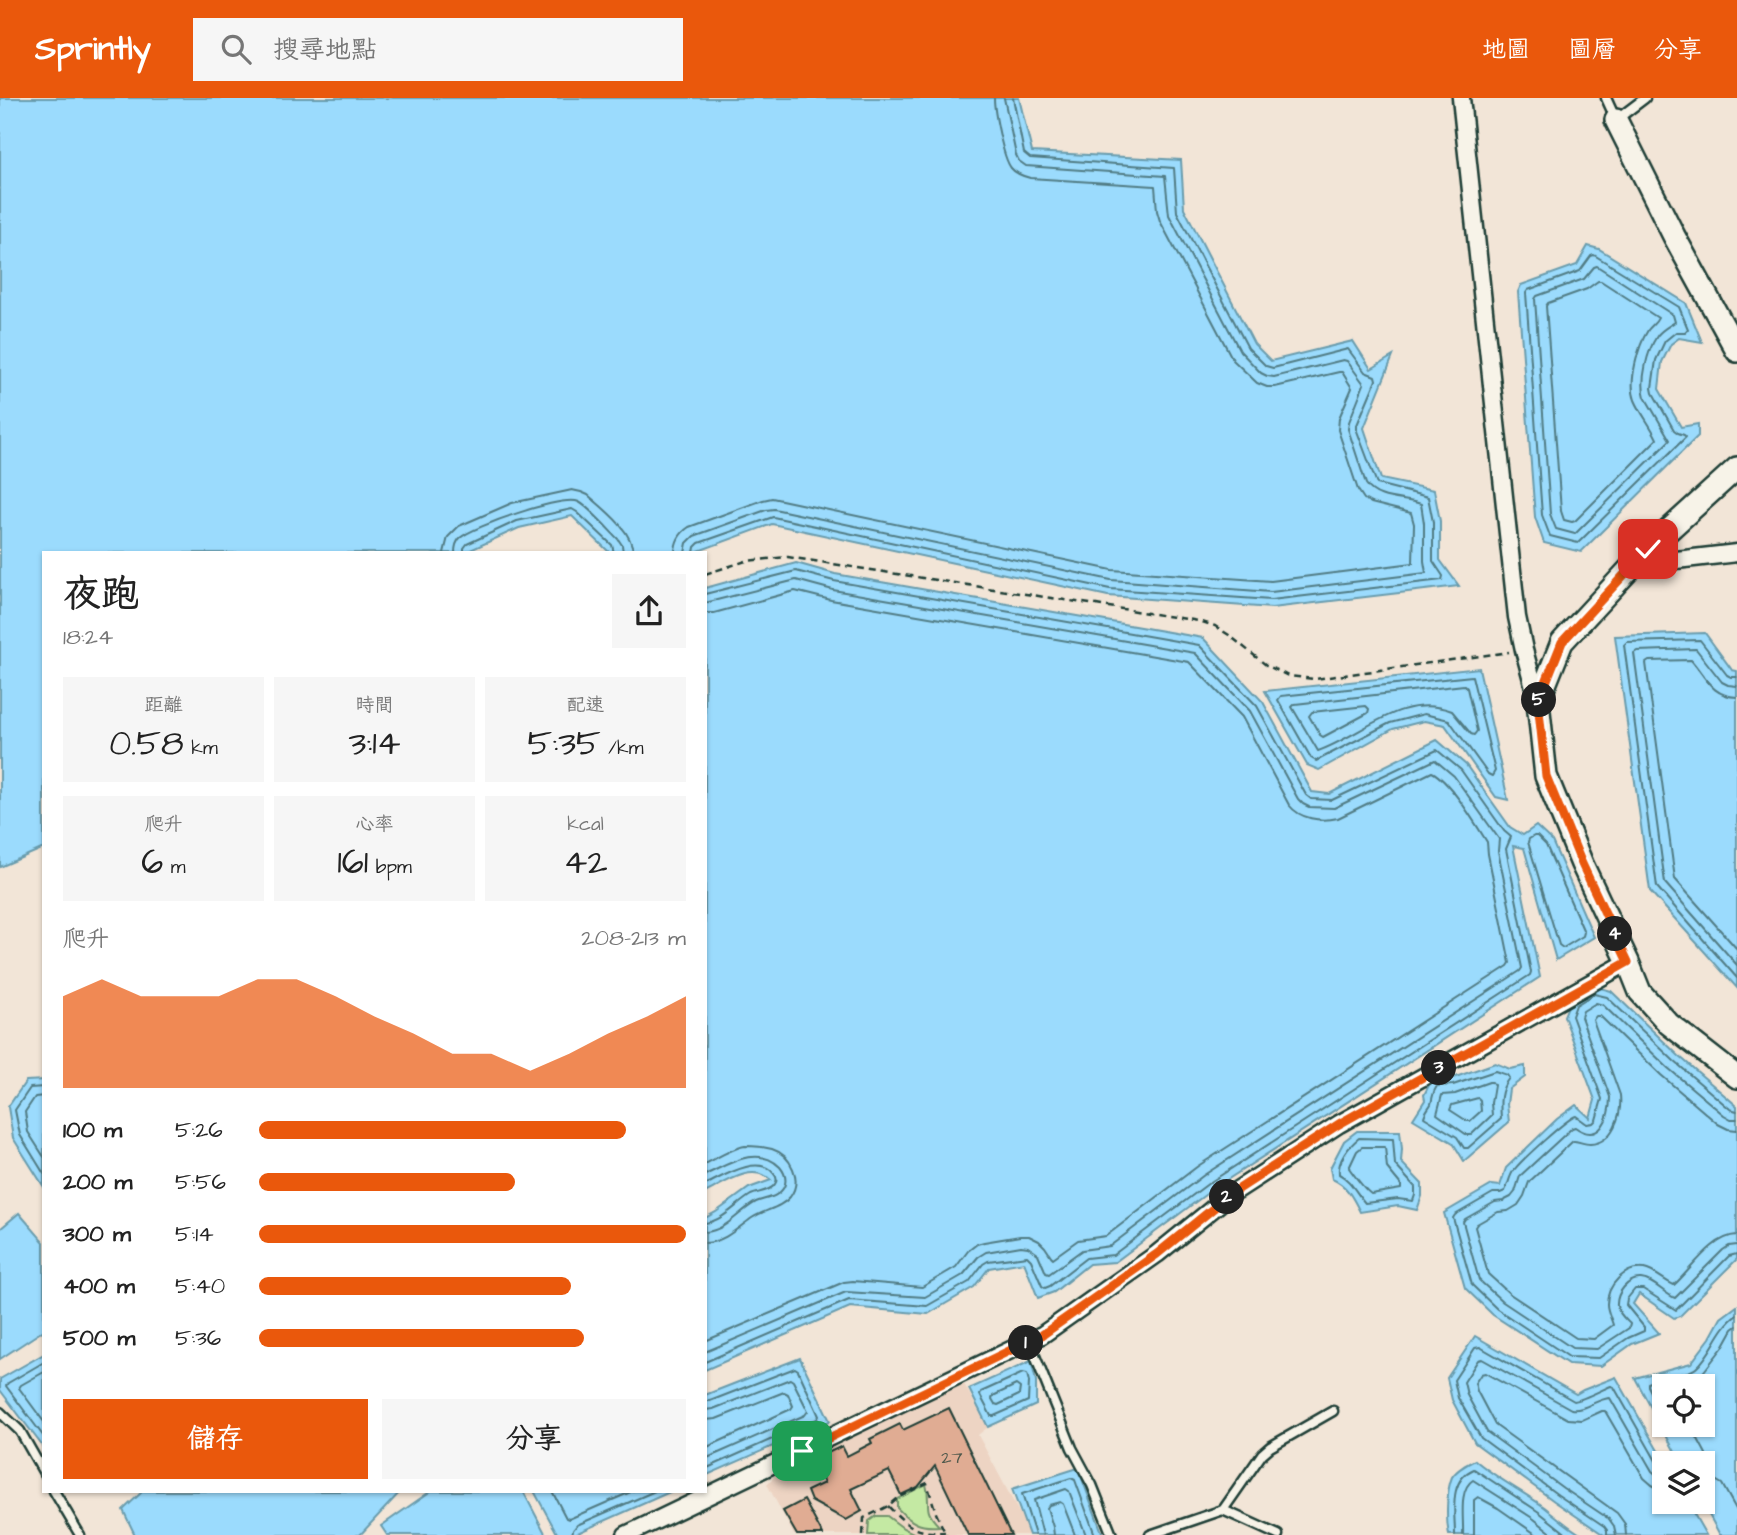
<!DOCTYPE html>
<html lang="zh-TW">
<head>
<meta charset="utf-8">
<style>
  body { margin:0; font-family:"Architects Daughter","LXGW WenKai TC",sans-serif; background:#f6f6f6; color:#222; height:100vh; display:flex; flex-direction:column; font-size:26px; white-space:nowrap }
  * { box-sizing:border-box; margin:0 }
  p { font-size:23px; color:#767676 }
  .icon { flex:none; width:38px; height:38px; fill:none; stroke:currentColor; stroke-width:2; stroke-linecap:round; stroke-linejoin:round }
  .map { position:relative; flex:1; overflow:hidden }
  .side { position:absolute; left:42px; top:453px; width:665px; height:942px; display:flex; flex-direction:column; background:#fff; border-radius:0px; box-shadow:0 2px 5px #0004 }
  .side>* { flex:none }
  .tools { position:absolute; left:1652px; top:1276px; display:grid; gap:14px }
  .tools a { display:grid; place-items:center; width:63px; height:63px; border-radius:0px; background:#fff; box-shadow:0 2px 5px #0004; font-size:35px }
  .pin { position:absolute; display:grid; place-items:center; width:60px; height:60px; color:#fff; margin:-30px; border-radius:14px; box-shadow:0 4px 10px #0006 }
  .km { position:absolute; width:35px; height:35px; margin:-18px; border-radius:50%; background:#222; color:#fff; font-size:19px; line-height:35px; text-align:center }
  .round { display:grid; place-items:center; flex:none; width:74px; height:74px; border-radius:0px; background:#f6f6f6 }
  .summary { display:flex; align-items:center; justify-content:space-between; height:119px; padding:0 21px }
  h1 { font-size:38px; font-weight:600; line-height:52px }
  .metrics { display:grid; grid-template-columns:repeat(3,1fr); gap:10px; height:119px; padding:7px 21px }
  .metrics div { display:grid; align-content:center; border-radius:0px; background:#f6f6f6; text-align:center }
  .metrics b { font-size:35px; font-weight:600 }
  .metrics small { font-size:19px; font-weight:400 }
  .metrics p { font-size:19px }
  .chart { height:196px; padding:14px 21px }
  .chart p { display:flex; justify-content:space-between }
  .chart svg { width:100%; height:126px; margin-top:7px; fill:#ea580c; opacity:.7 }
  .button { display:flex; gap:14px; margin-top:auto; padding:14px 21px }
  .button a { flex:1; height:80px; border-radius:0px; background:#ea580c; color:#fff; font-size:28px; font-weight:600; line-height:80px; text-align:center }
  .button a+a { background:#f6f6f6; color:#222 }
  ul { padding:0 21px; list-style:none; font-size:23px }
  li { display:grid; grid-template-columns:112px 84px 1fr; align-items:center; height:52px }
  li i { height:18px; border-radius:9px; background:#ea580c }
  header { display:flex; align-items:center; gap:42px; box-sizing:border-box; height:98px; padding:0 35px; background:#ea580c; color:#fff }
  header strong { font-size:33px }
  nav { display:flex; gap:38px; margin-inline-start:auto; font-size:24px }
  .search { width:490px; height:63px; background:#f6f6f6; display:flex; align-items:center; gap:18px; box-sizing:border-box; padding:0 24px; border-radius:0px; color:#767676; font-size:26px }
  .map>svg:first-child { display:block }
  .built { fill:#edd4c3 }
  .green { fill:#c4e9a3; stroke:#72936c; stroke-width:2 }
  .water { fill:#9bdbfd; stroke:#699cad; stroke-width:2; fill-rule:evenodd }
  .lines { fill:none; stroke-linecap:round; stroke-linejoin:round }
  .shore { stroke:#517c84; stroke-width:2 }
  .building { fill:#e0ac93; stroke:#1f3d34; stroke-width:2 }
  .lane-casing { stroke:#1f3d34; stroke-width:13 }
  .street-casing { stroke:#1f3d34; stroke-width:21 }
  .secondary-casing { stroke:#1f3d34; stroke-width:26 }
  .path { stroke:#1f3d34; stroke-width:2.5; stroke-dasharray:7 5; stroke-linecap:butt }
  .lane { stroke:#f7f3e8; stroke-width:8 }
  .street { stroke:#f7f3e8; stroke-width:16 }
  .secondary { stroke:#f7f3e8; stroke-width:21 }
  .route-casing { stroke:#fff; stroke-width:14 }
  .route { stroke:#ea580c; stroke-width:9 }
  .labels { text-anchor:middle; stroke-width:6; stroke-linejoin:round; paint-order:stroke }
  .number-label { font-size:18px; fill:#4f594c }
</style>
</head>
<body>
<header>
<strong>Sprintly</strong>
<div class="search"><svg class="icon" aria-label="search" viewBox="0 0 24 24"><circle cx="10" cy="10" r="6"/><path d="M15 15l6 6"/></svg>搜尋地點</div>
<nav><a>地圖</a><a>圖層</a><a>分享</a></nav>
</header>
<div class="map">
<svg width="1737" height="1437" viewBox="0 0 1737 1437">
  <rect width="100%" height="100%" fill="#f2e5d7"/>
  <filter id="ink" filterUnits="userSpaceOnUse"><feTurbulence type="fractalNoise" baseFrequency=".0143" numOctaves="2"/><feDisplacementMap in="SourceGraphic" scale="14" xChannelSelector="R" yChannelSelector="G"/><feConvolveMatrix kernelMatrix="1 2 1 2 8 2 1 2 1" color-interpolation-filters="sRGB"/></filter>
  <g filter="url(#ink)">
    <!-- built -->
    <polygon class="built" points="964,1286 988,1329 978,1337 1031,1437 794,1437 767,1386 786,1367"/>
    <!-- green -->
    <g class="green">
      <path d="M926 1386C932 1407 921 1410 939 1428 919 1430 911 1424 897 1410V1401Z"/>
      <polygon points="876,1418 887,1418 903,1430 917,1437 868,1437 869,1423"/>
    </g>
    <!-- water -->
    <g class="water">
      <polygon points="0,0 1019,0 1032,54 1181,62 1184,110 1254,246 1271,263 1353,243 1371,271 1393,258 1364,330 1381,381 1434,392 1440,423 1440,462 1459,488 1272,510 1108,498 772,426 693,455 610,455 572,418 519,430 464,455 44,455 44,750 0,769"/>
      <polygon points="1588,148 1599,151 1686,205 1702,244 1679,240 1671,246 1662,264 1659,291 1681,329 1698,326 1698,338 1581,454 1544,445 1535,419 1518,194 1521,187 1577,167"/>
      <path d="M796 465 835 476 1203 540 1263 604 1312 694 1329 696 1437 642 1466 667 1510 729 1523 737 1536 728 1552 743 1594 839 1556 862 1524 750 1513 748 1540 879 1213 1091 1115 1164 1089 1166 1054 1194 1038 1200 1024 1164 989 1170 974 1189 928 1216 850 1209 705 1272V1120L716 1114 749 1090 771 1082C752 1064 725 1085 705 1095V490Z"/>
      <polygon points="1705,535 1732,572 1737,573 1737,890 1650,793 1615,538"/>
      <polygon points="1479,570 1508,702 1496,699 1445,627 1424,623 1393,631 1319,672 1307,667 1265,593"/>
      <polygon points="1594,888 1611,893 1679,958 1737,1008 1737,1161 1680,1218 1674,1220 1639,1196 1633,1206 1659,1235 1632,1246 1601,1268 1568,1266 1493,1217 1465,1190 1444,1115 1492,1087 1500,1088 1506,1070 1557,1021 1576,1007 1590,1020 1595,1002 1564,918 1570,903"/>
      <polygon points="1495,965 1510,971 1525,968 1525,979 1509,991 1507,1006 1509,1024 1464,1063 1453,1045 1413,1021 1425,1002 1424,997 1432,981 1450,981"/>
      <polygon points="44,982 44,1089 13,1040 8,1009 26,983"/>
      <path d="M1357 1033H1400L1402 1051 1401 1064 1422 1086V1098L1417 1112 1398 1108 1360 1114C1353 1100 1347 1087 1332 1081L1330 1070 1344 1043Z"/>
      <polygon points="19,1115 44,1144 44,1232 0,1261 0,1131"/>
      <path d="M1737 1208V1437H1720L1702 1404 1703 1365H1681L1635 1280 1691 1265 1710 1240 1721 1220ZM1664 1288H1703V1326H1664Z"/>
      <polygon points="1475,1238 1576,1296 1583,1292 1616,1279 1665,1365 1664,1404 1687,1404 1706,1437 1604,1437 1554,1403 1475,1345 1452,1302 1447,1280"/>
      <polygon points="44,1256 44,1350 0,1292 0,1281"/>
      <polygon points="800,1260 830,1323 705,1378 705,1297"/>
      <polygon points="1031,1263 1036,1283 1036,1307 988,1329 969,1291"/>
      <path d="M1475 1362C1496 1380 1520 1392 1543 1408 1556 1418 1568 1429 1582 1437H1449C1446 1423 1446 1393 1452 1379 1457 1371 1467 1366 1475 1362Z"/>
      <polygon points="1078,1370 1103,1437 1029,1437 1012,1391"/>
      <polygon points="143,1393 401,1393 360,1437 135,1437 123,1412"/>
      <polygon points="431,1393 523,1393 546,1437 387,1437 381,1428"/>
      <polygon points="534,1393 672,1393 573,1437 558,1437"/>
    </g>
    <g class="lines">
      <!-- shore -->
      <g class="shore">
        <polygon points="1594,157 1679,209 1688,231 1685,234 1676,234 1665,243 1656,262 1652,290 1653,295 1674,332 1678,335 1684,337 1686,339 1578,445 1550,438 1542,417 1526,195 1528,192 1580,173 1591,158"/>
        <path d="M1597 168 1673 217 1675 224C1669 228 1661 232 1657 238 1647 253 1640 283 1645 299L1670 342 1575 436 1556 431 1550 416 1535 201 1537 198 1584 181 1594 169Z"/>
        <path d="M1598 183H1601L1658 220C1656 225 1652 227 1648 232 1638 248 1628 284 1635 302 1641 316 1651 328 1657 341L1575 423 1572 424 1564 422 1561 413 1546 208 1548 205 1587 191Z"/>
        <path d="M444 455 448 439 459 428 512 405 572 392 581 394 588 397C604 411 633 433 633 455"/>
        <path d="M455 455C455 449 456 444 460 440 474 428 562 397 579 404 589 409 609 432 618 441L622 447 623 455"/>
        <polyline points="464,455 464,450 467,446 517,423 572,411 577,414 612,447 614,455"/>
        <path d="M675 455C675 443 680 435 689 429L763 402 772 400 1112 472 1271 483 1413 465 1414 426 1411 415 1371 405 1364 401 1358 392 1338 332 1339 320 1352 290 1342 274H1339L1275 289H1267L1257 285 1233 262 1160 123 1157 113 1155 88 1030 80C1022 78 1016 76 1011 70 1003 60 994 13 994 0"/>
        <path d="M685 455 687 445 694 438 766 412 774 411 1111 482 1271 494 1426 475 1424 463V425L1421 406C1404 400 1377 403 1366 386L1348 331 1349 324 1364 286 1347 263 1343 262 1274 279 1267 278 1261 275 1240 253 1169 117 1165 78 1026 68 1019 63 1016 57 1004 0"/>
        <polyline points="694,455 695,449 699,445 773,419 1110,491 1271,502 1442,482 1443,478 1433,463 1433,424 1428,399 1377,386 1357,333 1357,327 1376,282 1375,278 1365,274 1348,251 1273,270 1266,268 1248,250 1177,114 1174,70 1030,60 1024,55 1013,0"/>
        <polyline points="705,496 796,473 834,483 1199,547 1257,608 1306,697 1311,701 1332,702 1437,652 1461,672 1504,733 1511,739 1506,751 1531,874 1530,877 1209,1085 1113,1157 1086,1160 1050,1188 1045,1190 1042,1188 1031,1162 1027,1158 988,1163 983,1166 969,1184 927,1208 849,1202 705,1264"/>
        <polyline points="705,505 796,482 833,492 1195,555 1250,613 1298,701 1303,706 1309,709 1334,710 1435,662 1454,678 1499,741 1498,753 1522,870 1520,873 1204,1077 1110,1148 1082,1152 1049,1176 1046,1175 1038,1156 1028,1149 1021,1148 986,1154 978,1159 963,1177 925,1199 846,1194 705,1254"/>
        <path d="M705 515H714L795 493 831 502 1189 564 1242 619 1289 707C1300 721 1320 724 1338 720L1432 674C1450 683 1475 725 1487 744L1488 756 1510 865 1508 868 1198 1068 1106 1138 1078 1142 1053 1160 1051 1158 1045 1149 1039 1143 1029 1138H1020L984 1144 977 1146 968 1153 956 1169 922 1189 853 1183 844 1184 705 1243"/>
        <polygon points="1472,578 1495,673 1492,678 1488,676 1449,622 1424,616 1390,625 1316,663 1311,660 1278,602 1281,598"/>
        <polyline points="1737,579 1731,579 1727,577 1700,542 1627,544 1624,547 1657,789 1737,880"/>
        <path d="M1464 587 1467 590 1477 633 1474 637 1471 636 1452 613C1401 594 1363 637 1318 653L1292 609 1295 606Z"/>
        <polyline points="1737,588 1728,587 1722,584 1696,551 1637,553 1634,555 1665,785 1737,867"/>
        <path d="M1737 599C1711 598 1706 579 1691 562L1649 563 1646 565 1675 781 1737 851"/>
        <polygon points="1366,608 1369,611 1368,615 1323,639 1320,637 1309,618 1312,614"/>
        <polygon points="1534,738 1537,738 1546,747 1584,834 1583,838 1563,850 1559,847 1528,744 1529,741"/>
        <path d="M1495 973 1507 977 1509 980C1499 993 1500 1005 1501 1021L1468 1050H1464L1457 1039 1424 1019C1425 1014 1428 1011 1431 1006 1433 999 1432 995 1437 988L1453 987Z"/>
        <polygon points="1489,984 1492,984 1494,987 1491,1005 1492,1017 1471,1037 1467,1037 1437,1016 1442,997 1455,996"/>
        <polyline points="44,989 30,990 15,1012 20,1037 44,1076"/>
        <polyline points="44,998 35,999 25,1014 28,1034 44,1059"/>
        <polygon points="1478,1000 1480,1002 1481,1013 1470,1023 1467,1023 1450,1012 1452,1007"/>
        <path d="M1737 1013 1730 1011 1674 963 1607 899 1594 896 1576 907 1572 918 1602 1001 1596 1022 1593 1025 1587 1026 1576 1018C1566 1021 1522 1062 1514 1072 1509 1078 1509 1086 1505 1093L1500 1095H1493L1455 1117 1453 1120 1472 1187 1497 1211 1569 1259 1599 1260 1628 1240 1644 1233V1229L1626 1207 1627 1201 1635 1191H1643L1676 1212 1729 1158 1737 1156"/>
        <path d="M1737 1021H1731L1724 1017 1668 970 1603 907 1596 905 1583 913 1581 919 1610 999C1610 1020 1600 1047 1575 1029L1572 1030 1520 1078 1515 1094 1511 1099 1503 1103 1495 1104 1465 1121 1463 1124 1479 1182 1503 1204 1572 1250 1597 1251 1629 1230 1630 1226C1625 1221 1618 1215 1617 1208 1616 1195 1628 1180 1641 1181 1654 1182 1664 1196 1675 1200L1723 1152 1729 1148 1737 1147"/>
        <path d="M1737 1032 1728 1031 1718 1026 1661 977 1600 918H1596L1593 922 1620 997C1622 1017 1613 1045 1590 1046 1584 1046 1578 1043 1573 1043L1529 1084 1524 1098 1518 1107 1508 1113 1498 1114 1477 1126 1475 1129 1488 1176 1510 1196 1576 1240 1594 1241 1613 1227C1611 1220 1607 1213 1607 1206 1607 1187 1625 1168 1644 1171 1655 1173 1664 1183 1674 1187 1692 1171 1712 1138 1737 1137"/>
        <path d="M1359 1040 1393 1041 1395 1067 1415 1089V1097L1413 1103 1398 1101 1365 1105C1356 1095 1351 1082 1339 1076 1337 1063 1349 1048 1359 1040Z"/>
        <path d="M1362 1049H1385L1387 1070 1401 1087V1091L1371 1096C1364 1091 1354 1077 1349 1070L1357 1053Z"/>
        <path d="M705 1066C717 1060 732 1050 745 1048 753 1048 764 1049 772 1051 791 1057 803 1082 790 1099 781 1110 764 1112 752 1120 738 1130 724 1144 705 1145"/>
        <path d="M705 1077C727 1067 758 1046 780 1069 785 1075 787 1082 784 1089 778 1100 765 1100 756 1104 739 1113 726 1133 705 1134"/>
        <path d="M705 1087C722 1079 759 1055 774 1076 777 1079 777 1083 775 1086 771 1093 758 1094 751 1097 736 1106 723 1123 705 1125"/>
        <polyline points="44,1264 8,1285 6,1288 44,1339"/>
        <polyline points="44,1274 21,1287 19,1290 44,1324"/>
        <polygon points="1023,1275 1027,1276 1029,1284 1028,1303 994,1318 991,1318 980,1297 981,1294"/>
        <polygon points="1016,1287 1020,1290 1019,1297 998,1307 995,1306 992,1301 993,1298"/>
        <polyline points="1667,1288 1695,1281 1701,1277 1723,1249 1733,1231 1737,1228"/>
        <polyline points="705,1303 710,1303 795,1270 798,1272 819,1318 817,1321 705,1371"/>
        <polyline points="705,1312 713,1311 790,1281 793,1283 808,1313 805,1317 705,1361"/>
        <path d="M1664 1319 1648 1288V1285C1660 1280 1688 1277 1696 1270 1713 1255 1718 1230 1737 1217"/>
        <polyline points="705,1322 716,1321 784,1294 788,1296 793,1308 791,1311 705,1350"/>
        <polyline points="1690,1326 1706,1356 1705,1376 1722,1386 1737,1413"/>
        <polyline points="552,1393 566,1420 569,1421 633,1393"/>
        <polyline points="572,1437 573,1432 577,1427 655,1393"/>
        <polyline points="1035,1437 1022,1396 1071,1380 1075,1382 1095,1437"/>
        <polyline points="1043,1437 1034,1402 1066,1391 1069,1393 1086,1437"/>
        <polyline points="1054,1437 1053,1429 1047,1410 1049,1407 1060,1404 1063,1406 1075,1437"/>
        <path d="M1455 1437C1455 1413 1448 1382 1474 1371L1539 1414 1568 1437"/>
        <path d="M1463 1437C1464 1421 1458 1391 1473 1382L1534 1421 1554 1437"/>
        <polyline points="1474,1437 1474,1402 1478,1399 1498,1410 1537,1437"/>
        <path d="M1607 1437V1432L1604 1428 1558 1397 1481 1340 1458 1300 1454 1282 1475 1250 1480 1249 1574 1303C1583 1302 1601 1292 1611 1288L1614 1289 1659 1368 1664 1372"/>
        <path d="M1616 1437 1614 1428 1609 1421 1563 1390 1487 1334 1467 1297 1464 1284 1478 1262 1482 1261 1571 1311C1585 1313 1596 1301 1610 1300L1652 1373 1658 1378 1664 1381"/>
        <polyline points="1626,1437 1625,1426 1617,1415 1495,1327 1477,1293 1475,1285 1481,1276 1485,1275 1568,1321 1582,1322 1602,1313 1605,1313 1644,1380 1652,1387 1664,1393"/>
      </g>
    </g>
    <!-- building -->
    <g class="building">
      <polygon points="949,1310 1011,1437 968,1437 935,1368 918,1389 901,1397 889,1373 851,1391 862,1413 846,1422 811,1403 807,1393 824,1385 813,1362 842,1348 847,1358 872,1345 870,1341 900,1326 903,1332"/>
      <polygon points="804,1402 823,1437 797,1437 783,1413"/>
    </g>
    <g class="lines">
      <defs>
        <g id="lane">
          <polyline points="1606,0 1616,22 1645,0"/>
          <polyline points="1029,1243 1072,1350 1092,1387 1112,1437"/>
          <polyline points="0,1314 20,1333 44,1375"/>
          <polyline points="54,1393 80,1437"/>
          <polyline points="1223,1412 1262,1356 1270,1349 1333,1313"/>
          <polyline points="1150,1437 1223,1412 1278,1437"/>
        </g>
        <g id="street">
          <polyline points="1461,0 1517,519 1524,552 1538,604"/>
          <polyline points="1633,467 1737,455"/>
          <polyline points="626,1437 1042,1237 1157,1156 1231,1096 1339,1026 1628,864"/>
        </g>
        <g id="secondary">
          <polyline points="1616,22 1674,138 1737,253"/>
          <polyline points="1737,370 1648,451 1562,544 1538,604 1546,678 1582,766 1628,864 1640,894 1669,926 1737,979"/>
        </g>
      </defs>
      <!-- lane casing -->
      <use href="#lane" class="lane-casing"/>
      <!-- street casing -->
      <use href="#street" class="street-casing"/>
      <!-- secondary casing -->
      <use href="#secondary" class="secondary-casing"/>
      <!-- path -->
      <g class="path">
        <polyline points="705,476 746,463 788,459 1199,523 1215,528 1229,537 1266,567 1288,578 1315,581 1509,554"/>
        <path d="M888 1408C908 1428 916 1436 945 1434"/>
        <polyline points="863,1437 864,1420 888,1408 897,1400 927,1385 936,1415 946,1437"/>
      </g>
      <!-- lane -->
      <use href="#lane" class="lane"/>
      <!-- street -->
      <use href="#street" class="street"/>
      <!-- secondary -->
      <use href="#secondary" class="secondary"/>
    </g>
  </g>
  <g class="lines" filter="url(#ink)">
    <defs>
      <polyline id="route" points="802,1353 1042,1237 1157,1156 1231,1096 1339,1026 1628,864 1582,766 1546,678 1538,604 1562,544 1648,451"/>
    </defs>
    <!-- route casing -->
    <use href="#route" class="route-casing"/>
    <!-- route -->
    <use href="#route" class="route"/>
  </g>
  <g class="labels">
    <!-- number labels -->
    <g class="number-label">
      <text x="952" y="1365">27</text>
    </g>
  </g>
</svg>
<div class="tools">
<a><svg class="icon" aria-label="locate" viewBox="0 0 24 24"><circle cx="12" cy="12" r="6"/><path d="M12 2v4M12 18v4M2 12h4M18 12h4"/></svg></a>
<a><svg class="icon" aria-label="layers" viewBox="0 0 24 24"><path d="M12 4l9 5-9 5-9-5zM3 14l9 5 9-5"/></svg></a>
</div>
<div class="pin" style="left:802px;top:1353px;background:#1e9e55"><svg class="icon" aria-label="arrive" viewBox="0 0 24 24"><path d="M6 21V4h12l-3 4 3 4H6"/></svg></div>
<div class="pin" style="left:1648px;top:451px;background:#d93025"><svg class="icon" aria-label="check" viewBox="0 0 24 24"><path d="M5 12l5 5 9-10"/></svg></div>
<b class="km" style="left:1026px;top:1245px">1</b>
<b class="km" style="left:1227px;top:1099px">2</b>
<b class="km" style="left:1439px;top:970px">3</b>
<b class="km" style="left:1615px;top:836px">4</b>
<b class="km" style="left:1539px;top:602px">5</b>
<section class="side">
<div class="summary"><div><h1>夜跑</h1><p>18:24</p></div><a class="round"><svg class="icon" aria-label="share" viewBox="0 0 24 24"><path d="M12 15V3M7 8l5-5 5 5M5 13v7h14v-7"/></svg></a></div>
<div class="metrics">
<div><p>距離</p><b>0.58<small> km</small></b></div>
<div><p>時間</p><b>3:14</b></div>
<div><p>配速</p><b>5:35<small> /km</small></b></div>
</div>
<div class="metrics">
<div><p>爬升</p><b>6<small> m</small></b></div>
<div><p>心率</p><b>161<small> bpm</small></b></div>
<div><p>kcal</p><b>42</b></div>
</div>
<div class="chart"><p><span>爬升</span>208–213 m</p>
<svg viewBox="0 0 160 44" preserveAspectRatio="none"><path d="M0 44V12L10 6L20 12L30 12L40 12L50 6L60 6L70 12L80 19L90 25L100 32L110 32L120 38L130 32L140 25L150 19L160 12V44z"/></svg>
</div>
<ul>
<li><b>100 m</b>5:26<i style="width:86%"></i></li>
<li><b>200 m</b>5:56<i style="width:60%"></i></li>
<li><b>300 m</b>5:14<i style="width:100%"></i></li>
<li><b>400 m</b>5:40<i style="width:73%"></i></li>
<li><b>500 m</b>5:36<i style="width:76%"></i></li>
</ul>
<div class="button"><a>儲存</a><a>分享</a></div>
</section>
</div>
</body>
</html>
